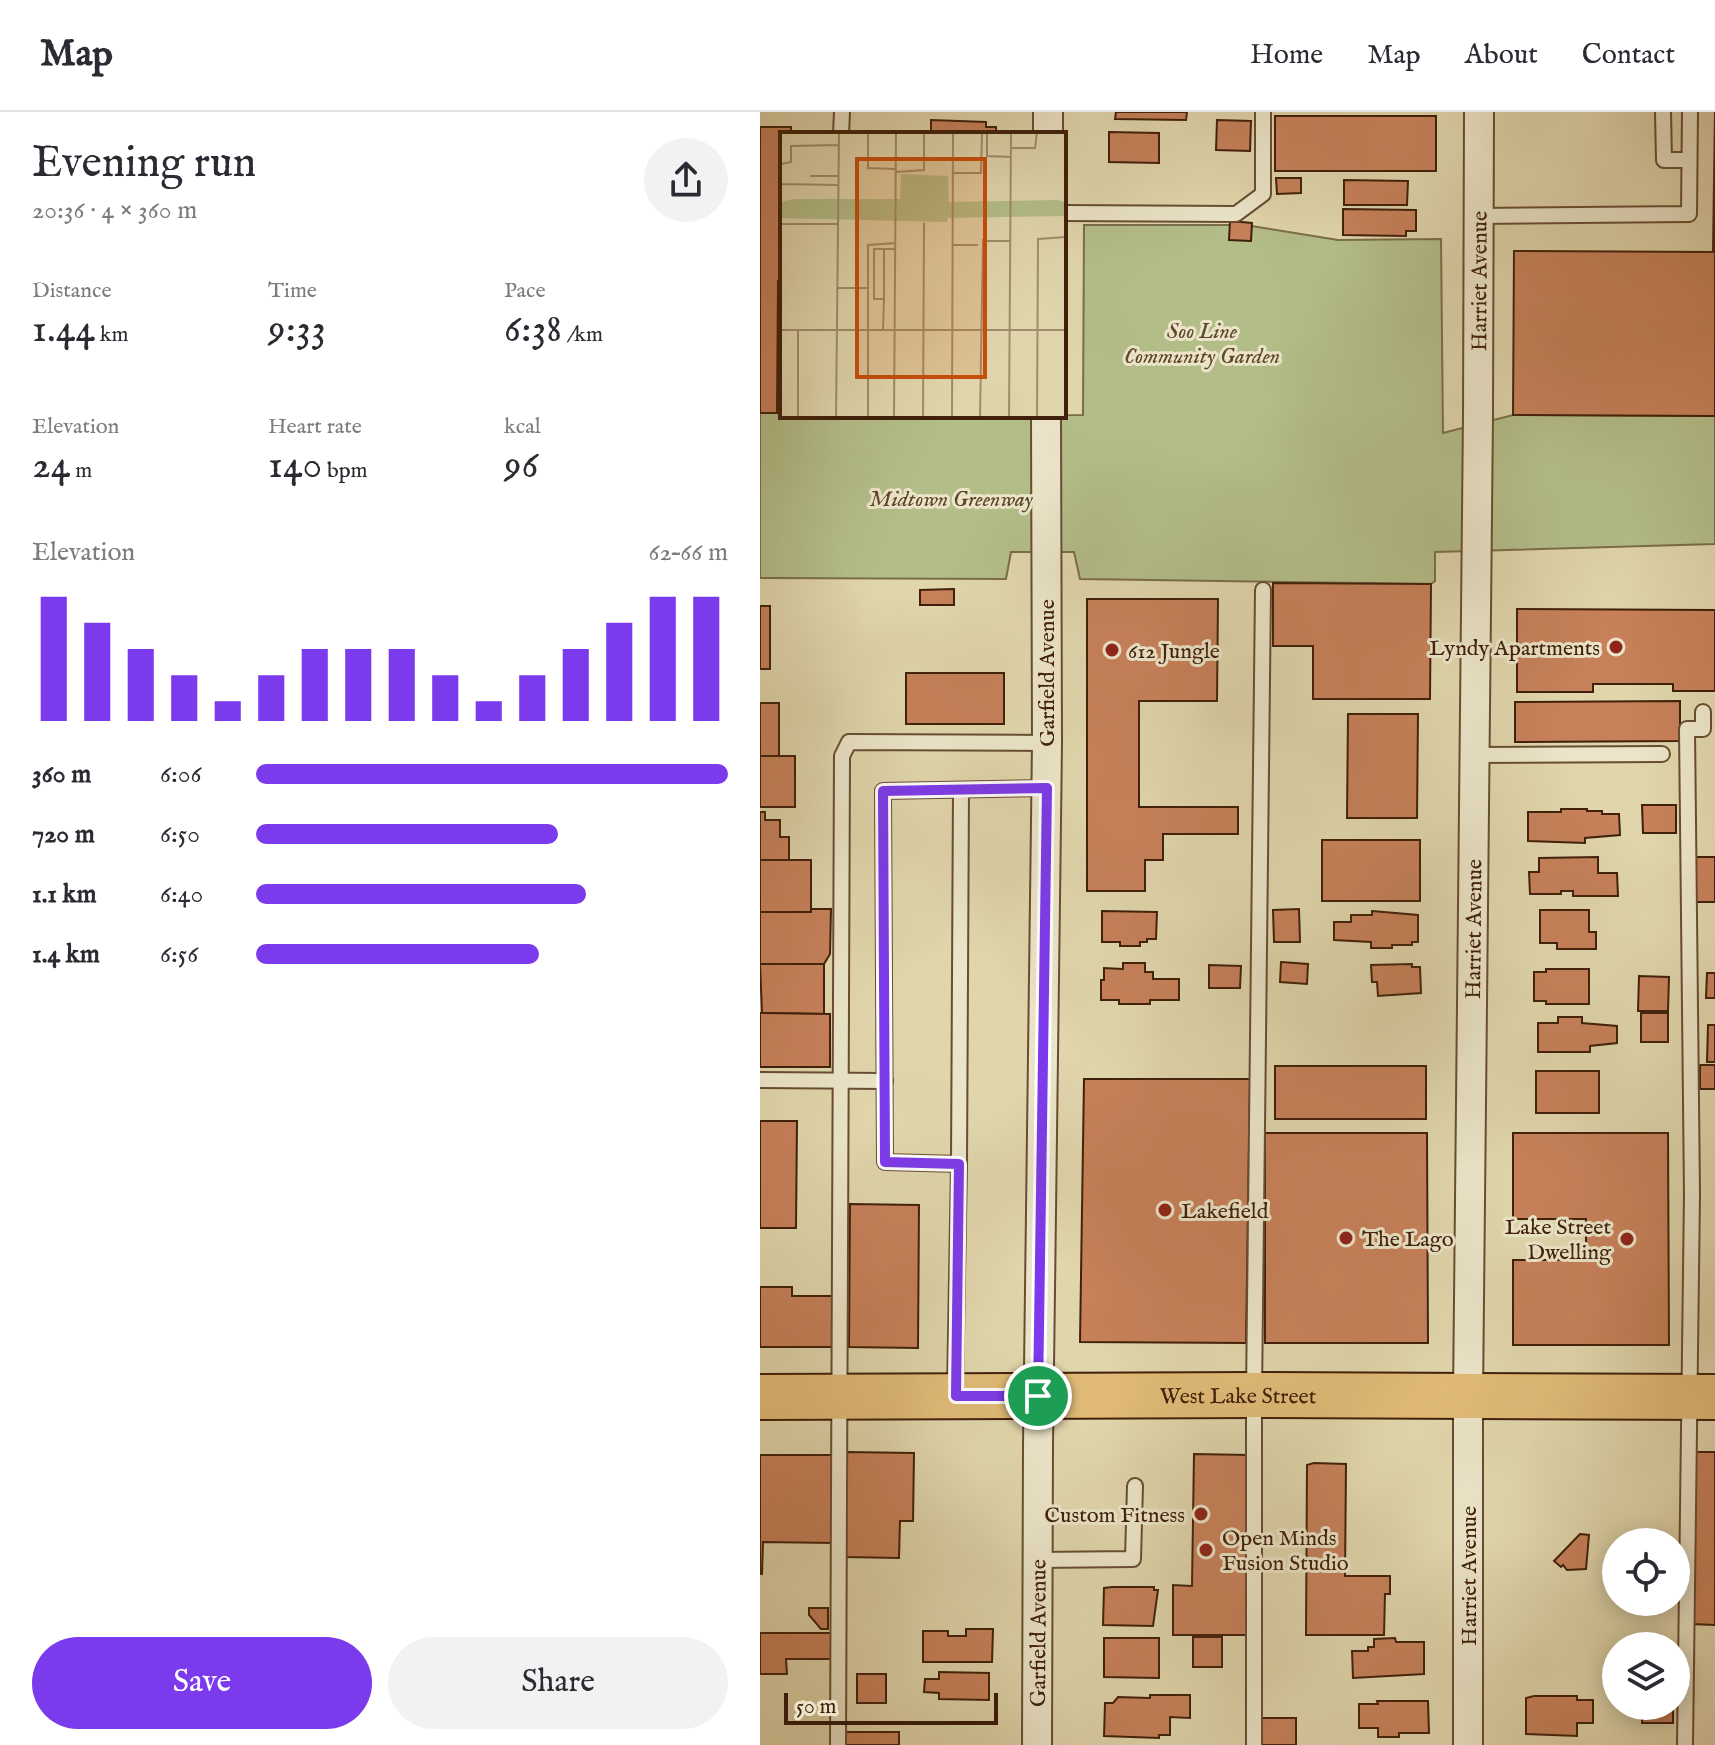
<!DOCTYPE html>
<html lang="en">
<head>
<meta charset="utf-8">
<style>
  body { margin:0; font-family:"IM FELL English",serif; background:#f2f2f3; color:#2b2b33; height:100vh; display:flex; flex-direction:column; font-size:30px; white-space:nowrap }
  * { box-sizing:border-box; margin:0 }
  p { font-size:26px; color:#7c7c81 }
  .icon { flex:none; width:44px; height:44px; fill:none; stroke:currentColor; stroke-width:2; stroke-linecap:round; stroke-linejoin:round }
  .map { position:relative; flex:1; overflow:hidden }
  .drawer { display:flex; flex-direction:column; background:#fff; width:760px }
  .drawer>* { flex:none }
  .tools { position:absolute; left:842px; top:1416px; display:grid; gap:16px }
  .tools a { display:grid; place-items:center; width:88px; height:88px; border-radius:50%; background:#fff; box-shadow:0 4px 20px #0003; font-size:40px }
  .scale { position:absolute; left:24px; bottom:20px; width:214px; box-sizing:border-box; padding-left:8px; border:4px solid #40200a; border-top:0; font-size:22px; line-height:28px; white-space:nowrap; color:#40200a; -webkit-text-stroke:6px #ebe4c8; paint-order:stroke }
  .pin { position:absolute; display:grid; place-items:center; width:68px; height:68px; color:#fff; margin:-34px; border:4px solid #fff; border-radius:50%; box-shadow:0 2px 8px #0007 }
  .round { display:grid; place-items:center; flex:none; width:84px; height:84px; border-radius:42px; background:#f2f2f3 }
  .head { display:flex; align-items:center; justify-content:space-between; height:136px; padding:0 32px }
  h1 { font-size:44px; font-weight:600; line-height:60px }
  .metrics { display:grid; grid-template-columns:repeat(3,1fr); gap:12px; height:136px; padding:8px 32px }
  .metrics div { display:grid; align-content:center }
  .metrics b { font-size:40px; font-weight:600 }
  .metrics small { font-size:22px; font-weight:400 }
  .metrics p { font-size:22px }
  .chart { height:224px; padding:16px 32px }
  .chart p { display:flex; justify-content:space-between }
  .chart svg { width:100%; height:144px; margin-top:8px; stroke:#7c3aed; stroke-width:6 }
  .cta { display:flex; gap:16px; margin-top:auto; padding:16px 32px }
  .cta a { flex:1; height:92px; border-radius:48px; background:#7c3aed; color:#fff; font-size:32px; font-weight:600; line-height:92px; text-align:center }
  .cta a+a { background:#f2f2f3; color:#2b2b33 }
  ul { padding:0 32px; list-style:none; font-size:26px }
  li { display:grid; grid-template-columns:128px 96px 1fr; align-items:center; height:60px }
  li i { height:20px; border-radius:10px; background:#7c3aed }
  header { display:flex; align-items:center; gap:48px; box-sizing:border-box; height:112px; padding:0 40px; background:#fff; border-bottom:2px solid #e1e1e2 }
  header strong { font-size:38px }
  nav { display:flex; gap:44px; margin-inline-start:auto; font-size:28px }
  main { display:flex; flex:1; min-height:0 }
  .map>svg:first-child { display:block }
  .green { fill:#b3bd88; stroke:#7a6e49; stroke-width:2 }
  .building { fill:#c6805a; stroke:#40200a; stroke-width:2 }
  .lines { fill:none; stroke-linecap:round; stroke-linejoin:round }
  .lane-casing { stroke:#684d32; stroke-width:18 }
  .street-casing { stroke:#684d32; stroke-width:32 }
  .primary-casing { stroke:#40200a; stroke-width:48 }
  .lane { stroke:#ebe4c8; stroke-width:14 }
  .street { stroke:#ebe4c8; stroke-width:28 }
  .primary { stroke:#e0ba76; stroke-width:44 }
  .route-casing { stroke:#fff; stroke-width:16 }
  .route { stroke:#7c3aed; stroke-width:10 }
  .poi-dot { fill:#8f2418; stroke:#ebe4c8; stroke-width:3 }
  .labels { text-anchor:middle; stroke-width:6; stroke-linejoin:round; paint-order:stroke }
  .street-label { font-size:22px; fill:#40200a; stroke:#ebe4c8 }
  .park-label { font-size:22px; font-style:italic; fill:#5d472a; stroke:#ebe4c8 }
  .poi-label { font-size:22px; fill:#40200a; stroke:#ebe4c8; text-anchor:start }
  .inset-road { fill:none; stroke:#a08d6b; stroke-width:2 }
  .view { fill:#c64e0c; fill-opacity:0.15; stroke:#c64e0c; stroke-width:4 }
  .inset-edge { fill:none; stroke:#40200a; stroke-width:4 }
</style>
</head>
<body>
<header>
<strong>Map</strong>
<nav><a>Home</a><a>Map</a><a>About</a><a>Contact</a></nav>
</header>
<main>
<section class="drawer">
<div class="head"><div><h1>Evening run</h1><p>20:36 · 4 × 360 m</p></div><a class="round"><svg class="icon" aria-label="share" viewBox="0 0 24 24"><path d="M12 15V3M7 8l5-5 5 5M5 13v7h14v-7"/></svg></a></div>
<div class="metrics">
<div><p>Distance</p><b>1.44<small> km</small></b></div>
<div><p>Time</p><b>9:33</b></div>
<div><p>Pace</p><b>6:38<small> /km</small></b></div>
</div>
<div class="metrics">
<div><p>Elevation</p><b>24<small> m</small></b></div>
<div><p>Heart rate</p><b>140<small> bpm</small></b></div>
<div><p>kcal</p><b>96</b></div>
</div>
<div class="chart"><p><span>Elevation</span>62–66 m</p>
<svg viewBox="0 0 160 44" preserveAspectRatio="none"><path d="M5 44V6M15 44V14M25 44V22M35 44V30M45 44V38M55 44V30M65 44V22M75 44V22M85 44V22M95 44V30M105 44V38M115 44V30M125 44V22M135 44V14M145 44V6M155 44V6"/></svg>
</div>
<ul>
<li><b>360 m</b>6:06<i style="width:100%"></i></li>
<li><b>720 m</b>6:50<i style="width:64%"></i></li>
<li><b>1.1 km</b>6:40<i style="width:70%"></i></li>
<li><b>1.4 km</b>6:56<i style="width:60%"></i></li>
</ul>
<div class="cta"><a>Save</a><a>Share</a></div>
</section>
<div class="map">
<svg width="955" height="1633" viewBox="0 0 955 1633">
  <rect width="100%" height="100%" fill="#e0d5ab"/>
  <filter id="stains"><feTurbulence type="fractalNoise" baseFrequency=".0025" numOctaves="4"/><feColorMatrix values="0 0 0 0 .2 0 0 0 0 .09 0 0 0 0 .02 0 0 0 .5 -.17"/></filter>
  <radialGradient id="worn" r=".72"><stop offset=".6" stop-color="#630" stop-opacity="0"/><stop offset="1" stop-color="#630" stop-opacity=".3"/></radialGradient>
  <!-- green -->
  <polygon class="green" points="324,113 485,113 578,128 681,127 683,321 753,303 955,304 955,432 675,440 675,469 671,472 320,467 314,440 251,440 246,467 0,466 0,301 22,301 22,304 323,303"/>
  <!-- building -->
  <g class="building">
    <polygon points="356,0 427,0 426,8 355,7"/>
    <polygon points="955,0 955,304 753,303 754,139 953,140"/>
    <rect x="515" y="4" width="161" height="55"/>
    <polygon points="171,8 226,10 226,15 236,15 236,22 171,22"/>
    <polygon points="457,8 491,9 490,39 456,38"/>
    <polygon points="0,15 31,15 31,22 22,22 22,169 18,169 17,301 0,301"/>
    <polygon points="349,20 399,21 399,51 349,50"/>
    <polygon points="516,66 541,66 541,81 517,82"/>
    <polygon points="584,68 648,69 647,93 584,93"/>
    <polygon points="583,97 656,98 656,119 646,119 646,124 583,123"/>
    <polygon points="470,109 492,111 491,129 469,128"/>
    <polygon points="513,471 671,472 670,587 553,587 553,534 513,534"/>
    <polygon points="194,477 194,493 160,493 160,478"/>
    <polygon points="327,487 458,487 457,589 379,589 379,695 478,695 478,722 403,722 403,748 385,748 385,779 327,779"/>
    <rect x="0" y="494" width="10" height="63"/>
    <polygon points="757,497 955,498 955,579 913,579 913,572 833,572 833,580 757,580"/>
    <rect x="146" y="561" width="98" height="51"/>
    <polygon points="920,589 920,629 755,630 755,590"/>
    <rect x="0" y="591" width="19" height="53"/>
    <polygon points="588,602 658,602 657,706 587,706"/>
    <rect x="0" y="644" width="35" height="51"/>
    <polygon points="882,693 916,693 916,721 883,721"/>
    <polygon points="801,697 827,697 827,699 842,699 842,702 859,702 860,723 825,726 825,731 768,729 768,700 801,700"/>
    <polygon points="0,700 5,700 5,708 20,708 20,725 29,725 29,748 0,748"/>
    <rect x="562" y="728" width="98" height="61"/>
    <polygon points="838,745 838,761 857,761 858,784 813,784 813,779 801,779 801,782 770,782 769,760 779,760 779,746"/>
    <rect x="934" y="745" width="21" height="45"/>
    <rect x="0" y="748" width="51" height="52"/>
    <polygon points="51,797 71,797 70,842 64,852 0,852 0,800 51,800"/>
    <polygon points="539,797 540,830 514,830 513,798"/>
    <polygon points="780,798 829,798 829,820 836,820 836,837 797,837 797,831 780,831"/>
    <polygon points="342,799 397,800 396,827 387,827 387,830 380,830 380,834 360,834 360,830 342,830"/>
    <polygon points="612,799 658,803 658,830 652,830 652,833 632,833 632,836 611,836 611,830 574,828 574,810 591,810 591,803 612,803"/>
    <polygon points="521,850 548,852 547,872 520,870"/>
    <polygon points="363,851 385,851 385,860 393,860 393,867 419,867 419,888 390,888 390,892 359,892 359,888 341,888 341,868 344,868 344,856 363,857"/>
    <polygon points="0,852 64,852 64,902 2,901"/>
    <polygon points="652,852 652,855 660,855 661,881 618,884 617,870 612,870 611,853"/>
    <polygon points="449,853 481,854 480,876 449,876"/>
    <polygon points="786,857 829,857 829,892 786,892 786,889 774,889 774,860 786,860"/>
    <polygon points="947,861 955,861 955,886 946,886"/>
    <polygon points="879,864 909,865 908,899 878,899"/>
    <polygon points="0,901 70,902 70,955 0,955"/>
    <rect x="881" y="901" width="27" height="29"/>
    <polygon points="798,905 822,905 822,911 857,914 857,931 830,934 830,940 778,940 778,911 798,911"/>
    <polygon points="948,913 955,913 955,950 947,950"/>
    <rect x="940" y="953" width="15" height="24"/>
    <rect x="515" y="954" width="151" height="53"/>
    <rect x="776" y="959" width="63" height="42"/>
    <polygon points="324,967 490,967 486,1231 320,1230"/>
    <polygon points="0,1009 37,1009 36,1116 0,1116"/>
    <polygon points="505,1021 667,1021 668,1231 505,1231"/>
    <polygon points="753,1021 908,1021 909,1233 753,1233 753,1148 826,1148 826,1107 753,1107"/>
    <polygon points="90,1092 159,1093 158,1236 89,1235"/>
    <polygon points="0,1175 32,1175 32,1184 74,1184 75,1235 0,1235"/>
    <polygon points="87,1340 154,1341 153,1409 140,1409 139,1446 85,1445"/>
    <polygon points="932,1340 955,1340 955,1513 931,1512"/>
    <polygon points="434,1342 488,1343 487,1523 413,1523 413,1473 432,1474"/>
    <polygon points="0,1343 73,1343 73,1431 3,1430 2,1462 0,1462"/>
    <polygon points="554,1351 586,1352 585,1464 630,1464 630,1482 625,1482 624,1523 546,1523 547,1353"/>
    <polygon points="820,1422 829,1423 826,1457 807,1458 803,1453 801,1455 794,1449"/>
    <polygon points="352,1475 394,1475 394,1478 398,1478 393,1514 343,1513 344,1476"/>
    <polygon points="49,1496 68,1496 68,1517 61,1517 49,1503"/>
    <polygon points="206,1517 233,1517 232,1550 163,1550 163,1519 188,1519 188,1524 206,1524"/>
    <polygon points="0,1521 72,1521 72,1547 26,1547 27,1562 0,1562"/>
    <rect x="433" y="1525" width="29" height="30"/>
    <polygon points="344,1526 399,1526 399,1566 344,1565"/>
    <polygon points="635,1526 636,1530 664,1530 664,1562 593,1566 592,1539 608,1539 608,1535 614,1535 614,1527"/>
    <polygon points="179,1560 229,1561 229,1588 179,1587 179,1581 164,1580 165,1567 179,1567"/>
    <rect x="97" y="1562" width="29" height="29"/>
    <polygon points="390,1583 430,1583 430,1606 410,1605 410,1623 399,1623 399,1626 344,1624 345,1591 353,1591 358,1585 390,1586"/>
    <polygon points="774,1584 817,1584 817,1588 833,1588 833,1611 817,1611 817,1624 766,1622 766,1586"/>
    <polygon points="617,1589 668,1589 669,1621 639,1621 639,1625 618,1625 618,1616 599,1616 599,1592 618,1592"/>
    <rect x="882" y="1594" width="31" height="17"/>
    <rect x="502" y="1606" width="34" height="27"/>
    <rect x="85" y="1620" width="54" height="13"/>
  </g>
  <g class="lines">
    <defs>
      <g id="lane">
        <polyline points="903,0 904,48 929,48"/>
        <polyline points="81,22 82,0"/>
        <polyline points="304,101 476,102 503,82 503,0"/>
        <polyline points="719,104 929,102 930,0"/>
        <polyline points="714,643 902,642"/>
        <polyline points="201,678 199,1052 125,1050 123,679 287,676"/>
        <polyline points="0,968 125,969"/>
        <polyline points="195,1280 199,1052"/>
        <polyline points="278,1448 373,1447 375,1374"/>
        <polyline points="78,1633 82,644 89,630 287,631"/>
        <polyline points="494,1633 494,1283 503,478"/>
        <polyline points="925,1633 932,1082 927,617 943,617 943,600"/>
      </g>
      <g id="street">
        <polyline points="288,22 288,0"/>
        <path id="s1" d="M277 1633 278 1334 287 631 286 304"/>
        <path id="s2" d="M708 1633V1285L718 303 719 0"/>
      </g>
      <g id="primary">
        <path id="s3" d="M0 1285 494 1283 955 1285"/>
      </g>
    </defs>
    <!-- lane casing -->
    <use href="#lane" class="lane-casing"/>
    <!-- street casing -->
    <use href="#street" class="street-casing"/>
    <!-- primary casing -->
    <use href="#primary" class="primary-casing"/>
    <!-- lane -->
    <use href="#lane" class="lane"/>
    <!-- street -->
    <use href="#street" class="street"/>
    <!-- primary -->
    <use href="#primary" class="primary"/>
  </g>
  <g class="lines">
    <defs>
      <polygon id="route" points="287,676 278,1284 196,1284 199,1052 125,1050 123,679"/>
    </defs>
    <!-- route casing -->
    <use href="#route" class="route-casing"/>
    <!-- route -->
    <use href="#route" class="route"/>
  </g>
  <!-- markers -->
  <g class="poi-dot">
    <circle cx="856" cy="535" r="8"/>
    <circle cx="352" cy="538" r="8"/>
    <circle cx="405" cy="1098" r="8"/>
    <circle cx="586" cy="1126" r="8"/>
    <circle cx="867" cy="1127" r="8"/>
    <circle cx="441" cy="1402" r="8"/>
    <circle cx="446" cy="1438" r="8"/>
  </g>
  <g class="labels">
    <!-- street labels -->
    <g class="street-label">
      <text dy="8" stroke="none"><textPath href="#s2" startOffset="1464">Harriet Avenue</textPath></text>
      <text transform="translate(286 561) rotate(-90)" y="8">Garfield Avenue</text>
      <text dy="8" stroke="none"><textPath href="#s2" startOffset="816">Harriet Avenue</textPath></text>
      <text dy="8" stroke="none"><textPath href="#s3" startOffset="478">West Lake Street</textPath></text>
      <text transform="translate(708 1464) rotate(-90)" y="8">Harriet Avenue</text>
      <text dy="8" stroke="none"><textPath href="#s1" startOffset="112">Garfield Avenue</textPath></text>
    </g>
    <!-- park labels -->
    <g class="park-label">
      <text x="442" y="226">Soo Line<tspan x="442" dy="25">Community Garden</tspan></text>
      <text x="191" y="394">Midtown Greenway</text>
    </g>
    <!-- poi labels -->
    <g class="poi-label">
      <text x="840" y="543" text-anchor="end">Lyndy Apartments</text>
      <text x="368" y="546">612 Jungle</text>
      <text x="421" y="1106">Lakefield</text>
      <text x="851" y="1122" text-anchor="end">Lake Street<tspan x="851" dy="25">Dwelling</tspan></text>
      <text x="602" y="1134">The Lago</text>
      <text x="425" y="1410" text-anchor="end">Custom Fitness</text>
      <text x="462" y="1433">Open Minds<tspan x="462" dy="25">Fusion Studio</tspan></text>
    </g>
  </g>
  <!-- overview -->
  <g transform="translate(20 20)">
    <rect width="286" height="286" fill="#e0d5ab"/>
    <path d="M121 42 168 44 169 70 277 68 286 70V84L168 86 167 90 0 86V70L14 67H120Z" fill="#b3bd88"/>
    <path class="inset-road" d="M88 0V36L115 37M207 0V24L231 25M231 16H255L257 0M1 32 11 30V14L59 13M116 40 144 38V0M173 41H201L202 0M30 44H58M0 52 58 53M0 92H58M203 109H230M172 113H198M104 117V167H94V117H116M58 156H89M0 168 1 0M0 198H286M103 198 104 167M18 286V198M56 286 59 0M88 286V113L116 111M114 286 116 0M143 286 144 91M172 286 173 0M200 286 203 107M229 286 231 0M257 286 258 107 286 105"/>
    <path class="view" d="M77 27H205V245H77Z"/>
    <rect width="286" height="286" class="inset-edge"/>
  </g>
  <rect width="100%" height="100%" filter="url(#stains)"/>
  <rect width="100%" height="100%" fill="url(#worn)"/>
</svg>
<div class="tools">
<a><svg class="icon" aria-label="locate" viewBox="0 0 24 24"><circle cx="12" cy="12" r="6"/><path d="M12 2v4M12 18v4M2 12h4M18 12h4"/></svg></a>
<a><svg class="icon" aria-label="layers" viewBox="0 0 24 24"><path d="M12 4l9 5-9 5-9-5zM3 14l9 5 9-5"/></svg></a>
</div>
<div class="scale">50 m</div>
<div class="pin" style="left:278px;top:1284px;background:#1e9e55"><svg class="icon" aria-label="arrive" viewBox="0 0 24 24"><path d="M6 21V4h12l-3 4 3 4H6"/></svg></div>
</div>
</main>
</body>
</html>
